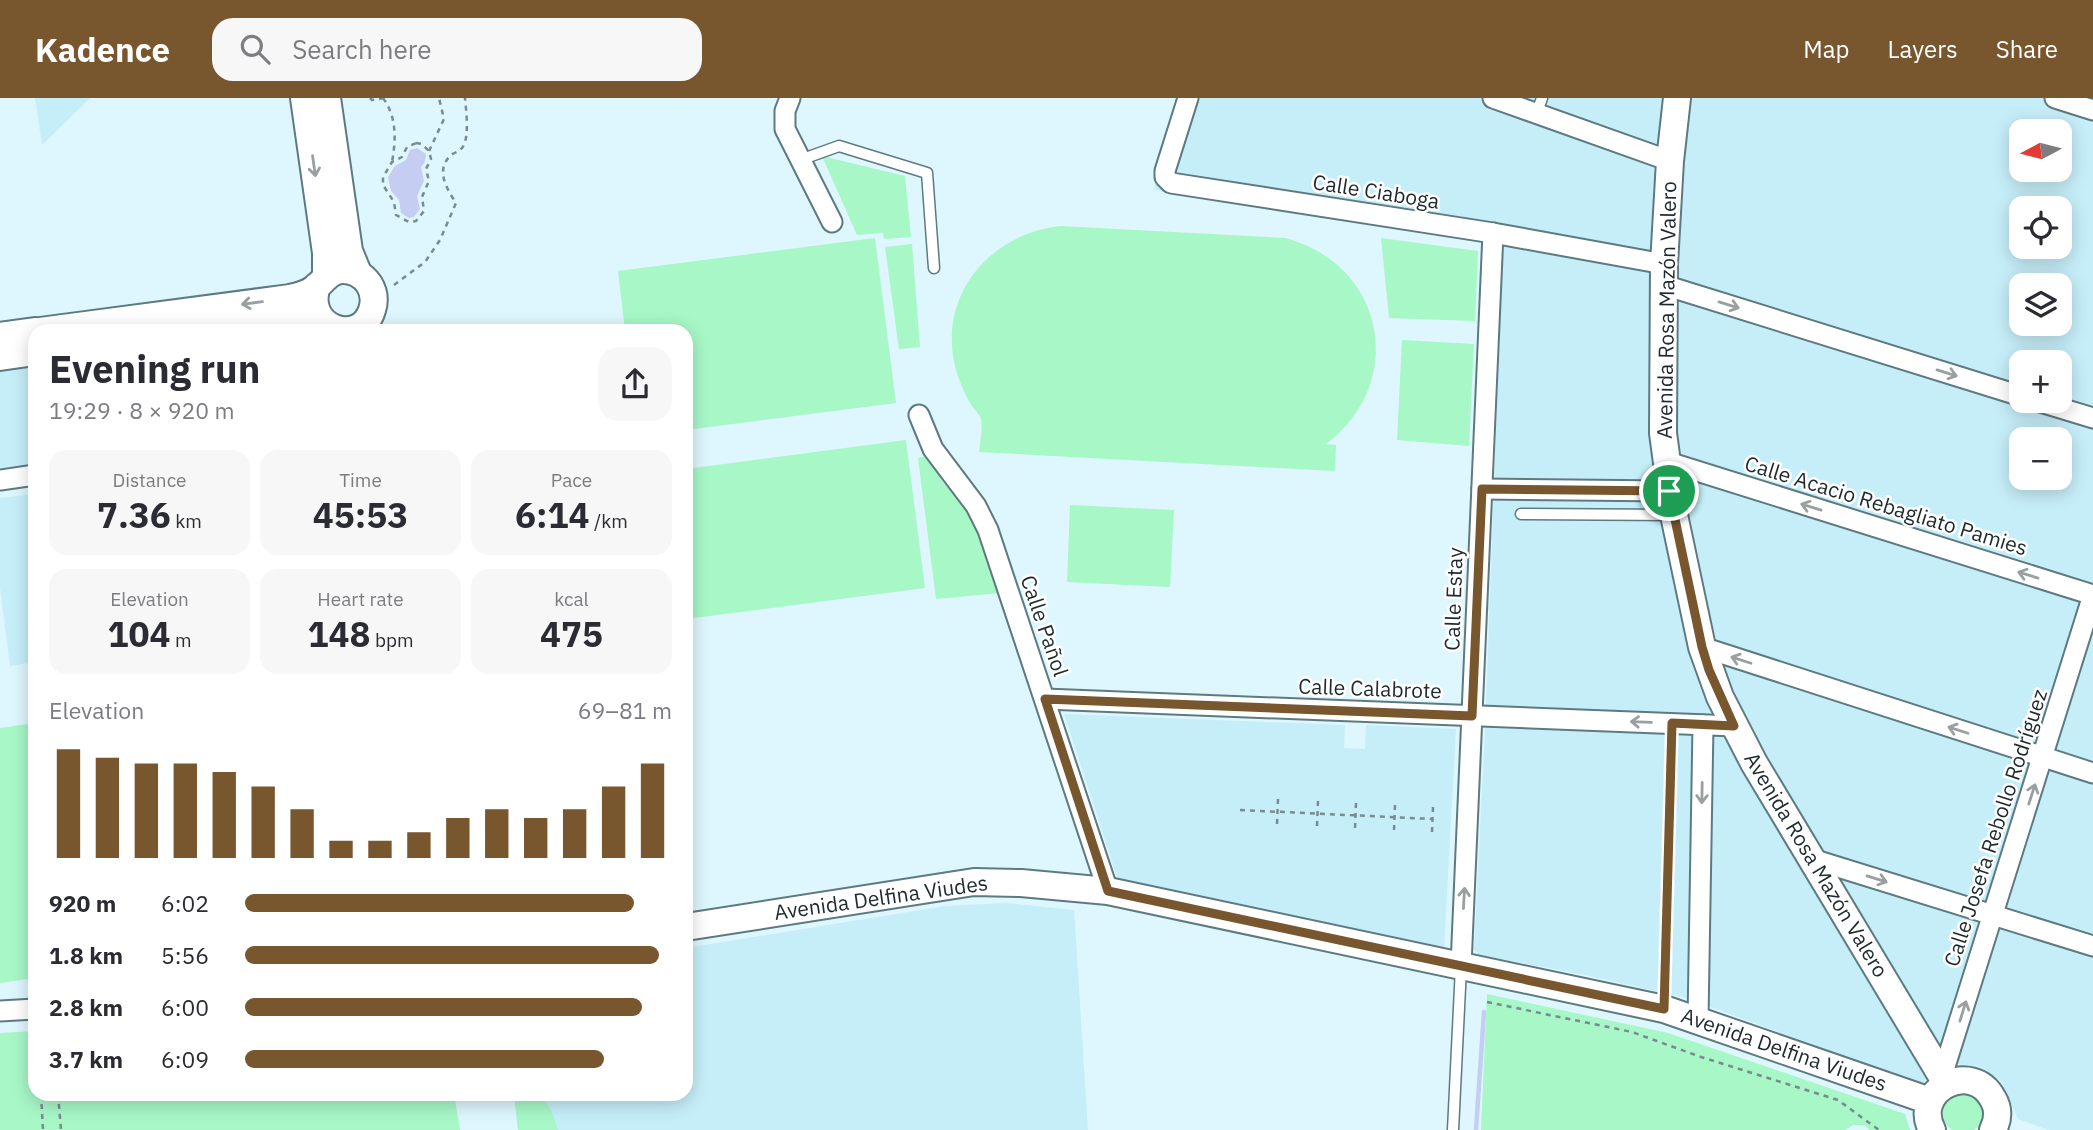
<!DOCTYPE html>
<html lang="en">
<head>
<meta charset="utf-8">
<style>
  body { margin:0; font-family:"IBM Plex Sans",sans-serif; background:#f7f7f7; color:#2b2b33; height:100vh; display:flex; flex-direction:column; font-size:26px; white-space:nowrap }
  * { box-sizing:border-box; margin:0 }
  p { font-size:23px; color:#7c7c81 }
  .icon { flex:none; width:38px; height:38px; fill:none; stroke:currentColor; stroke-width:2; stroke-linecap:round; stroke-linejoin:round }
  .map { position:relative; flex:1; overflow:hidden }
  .panel { position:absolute; left:28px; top:226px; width:665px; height:777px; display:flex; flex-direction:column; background:#fff; border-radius:21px; box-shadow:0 4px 18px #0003 }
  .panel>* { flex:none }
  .needle { width:46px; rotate:263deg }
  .tools { position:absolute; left:2009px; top:21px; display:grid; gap:14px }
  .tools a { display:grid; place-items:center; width:63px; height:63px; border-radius:14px; background:#fff; box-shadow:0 4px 18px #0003; font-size:35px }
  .pin { position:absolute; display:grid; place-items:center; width:60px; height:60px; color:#fff; margin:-30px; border:4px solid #fff; border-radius:50%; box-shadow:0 2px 7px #0007 }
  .round { display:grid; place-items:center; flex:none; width:74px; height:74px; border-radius:21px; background:#f7f7f7 }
  .headline { display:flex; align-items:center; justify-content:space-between; height:119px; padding:0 21px }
  h1 { font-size:38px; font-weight:700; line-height:52px }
  .stats { display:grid; grid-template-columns:repeat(3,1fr); gap:10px; height:119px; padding:7px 21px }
  .stats div { display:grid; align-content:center; border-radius:18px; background:#f7f7f7; text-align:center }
  .stats b { font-size:35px; font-weight:700 }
  .stats small { font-size:19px; font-weight:400 }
  .stats p { font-size:19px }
  .chart { height:196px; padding:14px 21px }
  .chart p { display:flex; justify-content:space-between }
  .chart svg { width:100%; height:126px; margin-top:7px; stroke:#78562e; stroke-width:6 }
  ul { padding:0 21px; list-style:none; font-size:23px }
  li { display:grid; grid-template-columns:112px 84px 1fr; align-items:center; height:52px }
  li i { height:18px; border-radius:9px; background:#78562e }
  header { display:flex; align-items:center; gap:42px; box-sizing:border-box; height:98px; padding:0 35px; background:#78562e; color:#fff }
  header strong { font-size:33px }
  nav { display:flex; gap:38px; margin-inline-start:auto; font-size:24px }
  .search { width:490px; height:63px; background:#f7f7f7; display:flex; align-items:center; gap:18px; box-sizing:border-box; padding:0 24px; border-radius:21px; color:#7c7c81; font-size:26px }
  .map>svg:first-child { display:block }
  .built { fill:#c6eef9; fill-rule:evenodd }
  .green { fill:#a7f7c7 }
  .water { fill:#c5cef2 }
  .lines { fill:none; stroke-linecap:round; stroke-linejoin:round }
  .stream { stroke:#c5cef2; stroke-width:4.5 }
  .lane-casing { stroke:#5e7a81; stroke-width:13 }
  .street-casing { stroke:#5e7a81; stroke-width:23 }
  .secondary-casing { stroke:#5e7a81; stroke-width:30 }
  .path { stroke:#798b90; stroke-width:2.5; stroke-dasharray:5 5; stroke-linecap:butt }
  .lane { stroke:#fff; stroke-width:10 }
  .street { stroke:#fff; stroke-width:19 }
  .secondary { stroke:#fff; stroke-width:26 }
  .oneway { stroke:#9a9fa0 }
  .route-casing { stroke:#fff; stroke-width:14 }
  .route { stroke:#78562e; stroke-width:9 }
  .labels { text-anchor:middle; stroke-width:5; stroke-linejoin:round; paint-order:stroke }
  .street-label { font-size:21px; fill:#1e2a2d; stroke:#fff }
</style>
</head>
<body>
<header>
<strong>Kadence</strong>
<div class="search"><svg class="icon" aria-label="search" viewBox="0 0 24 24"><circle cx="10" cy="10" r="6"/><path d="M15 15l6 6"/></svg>Search here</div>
<nav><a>Map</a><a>Layers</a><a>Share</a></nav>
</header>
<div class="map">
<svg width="2093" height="1032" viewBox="0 0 2093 1032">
  <rect width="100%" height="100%" fill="#def6fd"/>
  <!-- built -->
  <g class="built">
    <polygon points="35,0 90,0 42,47"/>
    <path d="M1179 0H2093V1032H2049L2018 1021 2001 983 1981 969 1957 966 1945 969 1921 986 1686 900 1585 877 1478 857 1474 851 1485 632 1503 145 1154 92ZM2021 33H2060V72H2021ZM2021 110H2060V149H2021ZM2021 187H2060V226H2021ZM2021 264H2060V303H2021ZM2021 341H2060V380H2021Z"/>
    <polygon points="35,269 35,366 0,370 0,273"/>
    <polygon points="35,396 35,564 10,568 0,490 0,400"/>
    <polygon points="1064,616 1345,627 1344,650 1365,651 1366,627 1456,631 1444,850 1118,782"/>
    <polygon points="1005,805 1074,812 1088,1032 518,1032 514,996 686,996 686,850 945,808"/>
  </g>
  <!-- green -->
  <g class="green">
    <polygon points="822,58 905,78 911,139 884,141 883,135 857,137"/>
    <path d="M1061 128 1285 140C1385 166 1408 284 1326 346L1336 347 1335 373 979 354C980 345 983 330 981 321 980 317 975 312 972 308 964 295 959 283 955 268 938 196 991 135 1061 128Z"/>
    <polygon points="875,140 896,305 686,332 686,233 625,233 618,173"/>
    <polygon points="1381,140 1478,153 1475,223 1389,220"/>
    <polygon points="912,146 920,249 899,251 885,149"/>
    <polygon points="1402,242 1474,246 1469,348 1397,342"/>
    <polygon points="906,342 925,490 686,521 686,371"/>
    <polygon points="927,358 944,386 973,417 1001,495 936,501 918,360"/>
    <polygon points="1070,407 1174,412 1170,489 1067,484"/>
    <polygon points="35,625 35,880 0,885 0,630"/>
    <polygon points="1487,896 1668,935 1905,1016 1910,1032 1869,1032 1865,1027 1853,1027 1845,1032 1481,1032"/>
    <polygon points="35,933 35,996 454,996 460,1032 0,1032 0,935"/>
    <circle cx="1963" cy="1015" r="20"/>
    <path d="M514 996C545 996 549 1002 558 1032H518Z"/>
  </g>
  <!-- water -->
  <polygon class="water" points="417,50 426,56 425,64 421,69 424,83 417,98 420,111 414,119 409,120 401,115 399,102 391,93 388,79 395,68 406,62 410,52"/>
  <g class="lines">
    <!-- stream -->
    <polyline class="stream" points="1476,1032 1484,914"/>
    <defs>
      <g id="lane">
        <polyline points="1537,14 1542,0"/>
        <polyline points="800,62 839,48 927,75 934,170"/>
        <polyline points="1521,416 1674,417"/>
        <polyline points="1664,908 1672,625"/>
        <polyline points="1453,1032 1461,869"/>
      </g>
      <g id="street">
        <polyline points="790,0 785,13 785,31 832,124"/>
        <polyline points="1188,0 1165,73 1165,79 1171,85 1493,135 1664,166"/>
        <polyline points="1493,0 1670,63"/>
        <polyline points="2055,0 2093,12"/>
        <polyline points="1664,187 2021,298"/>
        <polyline points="2037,303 2093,320"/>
        <polyline points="919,317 933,351 976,408 988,432 1108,793"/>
        <polyline points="1665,363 2093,497"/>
        <polyline points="0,382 35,377"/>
        <polyline points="1482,391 1669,393"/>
        <polyline points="1702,549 2093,675"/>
        <polyline points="1045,601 1734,628"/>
        <polyline points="1812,761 2093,848"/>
        <polyline points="1461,868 1493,135"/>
        <polyline points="0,913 35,911"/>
        <polyline points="1698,922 1703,627"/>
        <polyline points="1942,978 2093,497"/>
      </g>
      <g id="secondary">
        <polyline points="304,0 326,155 326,178"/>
        <polyline points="327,0 349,153 358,175"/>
        <polyline points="1677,0 1670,63 1664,166 1663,335 1674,417 1702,549 1720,599 1754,665 1946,985"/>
        <path d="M40 233 290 200C299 198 308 196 315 190 324 183 328 174 341 172 352 171 363 177 369 186 374 194 375 203 372 212 360 250 302 230 317 188"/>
        <polyline points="199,233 303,220 322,223"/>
        <polyline points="0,238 35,233"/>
        <polyline points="0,259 35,254"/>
        <polyline points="686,829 974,784 1021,785 1108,793 1664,911 1930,1003"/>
        <path d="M1932 1032C1911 992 1972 961 1993 1001 1999 1011 1998 1022 1993 1032"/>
      </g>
    </defs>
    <!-- lane casing -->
    <use href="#lane" class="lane-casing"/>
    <!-- street casing -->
    <use href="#street" class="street-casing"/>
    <!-- secondary casing -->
    <use href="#secondary" class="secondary-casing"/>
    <!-- path -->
    <g class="path">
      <polyline points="370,0 372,2 385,0"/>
      <path d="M383 0C397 19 396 42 392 64"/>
      <polygon points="416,45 422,46 429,53 431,61 426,71 429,83 422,99 424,113 416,123 409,124 396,117 394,104 383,87 383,79 392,64 402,59 407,49"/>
      <polyline points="429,53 444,21 439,0"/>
      <path d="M394 187 425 164 440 142 456 105C447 91 436 74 449 59 452 55 459 54 462 50 470 40 466 12 465 0"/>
      <polyline points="1240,712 1433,721"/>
      <polyline points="1277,726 1278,701"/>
      <polyline points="1317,728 1318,703"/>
      <polyline points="1355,730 1356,705"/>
      <polyline points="1394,732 1395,707"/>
      <polyline points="1432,734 1433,709"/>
      <polyline points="1487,904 1632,934 1701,959 1838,1002 1879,1032"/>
      <polyline points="41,996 43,1032"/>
      <polyline points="58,996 61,1032"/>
    </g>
    <!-- lane -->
    <use href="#lane" class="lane"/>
    <!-- street -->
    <use href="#street" class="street"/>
    <!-- secondary -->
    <use href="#secondary" class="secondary"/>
  </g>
  <!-- one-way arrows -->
  <defs><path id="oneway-shaft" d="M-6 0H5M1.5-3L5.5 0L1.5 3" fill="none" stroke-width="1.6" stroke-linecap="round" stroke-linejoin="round" transform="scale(1.75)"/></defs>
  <g class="oneway">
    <use href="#oneway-shaft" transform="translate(314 68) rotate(82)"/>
    <use href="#oneway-shaft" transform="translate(252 205) rotate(173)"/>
    <use href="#oneway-shaft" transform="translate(1729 207) rotate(17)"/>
    <use href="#oneway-shaft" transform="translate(1947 275) rotate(17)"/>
    <use href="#oneway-shaft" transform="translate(1811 409) rotate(-163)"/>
    <use href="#oneway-shaft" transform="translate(2028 477) rotate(-163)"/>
    <use href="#oneway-shaft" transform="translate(1741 562) rotate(-162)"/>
    <use href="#oneway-shaft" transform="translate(1641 624) rotate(-178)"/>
    <use href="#oneway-shaft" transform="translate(1958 632) rotate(-162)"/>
    <use href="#oneway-shaft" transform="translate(1702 695) rotate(91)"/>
    <use href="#oneway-shaft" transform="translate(2032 696) rotate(-72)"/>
    <use href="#oneway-shaft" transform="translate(1877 781) rotate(17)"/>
    <use href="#oneway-shaft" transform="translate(1464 800) rotate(-87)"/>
    <use href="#oneway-shaft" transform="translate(1963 913) rotate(-73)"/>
  </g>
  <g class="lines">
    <defs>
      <polygon id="route" points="1482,391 1669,393 1702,549 1709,572 1734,628 1672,625 1664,911 1108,793 1045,601 1472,618"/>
    </defs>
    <!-- route casing -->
    <use href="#route" class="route-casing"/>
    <!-- route -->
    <use href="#route" class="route"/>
  </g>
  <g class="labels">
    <!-- street labels -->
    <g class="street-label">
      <text transform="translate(1376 94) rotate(9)" y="7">Calle Ciaboga</text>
      <text transform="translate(1667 212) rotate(-89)" y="7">Avenida Rosa Mazón Valero</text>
      <text transform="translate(1886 408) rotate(17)" y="7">Calle Acacio Rebagliato Pamies</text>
      <text transform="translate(1454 501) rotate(-88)" y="7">Calle Estay</text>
      <text transform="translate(1044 528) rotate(71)" y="7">Calle Pañol</text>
      <text transform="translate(1370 591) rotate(2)" y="7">Calle Calabrote</text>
      <text transform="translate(1996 730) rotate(-72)" y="7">Calle Josefa Rebollo Rodríguez</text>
      <text transform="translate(1816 767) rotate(59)" y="7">Avenida Rosa Mazón Valero</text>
      <text transform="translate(881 800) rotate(-8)" y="7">Avenida Delfina Viudes</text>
      <text transform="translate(1784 952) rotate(19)" y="7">Avenida Delfina Viudes</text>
    </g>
  </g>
</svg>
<div class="tools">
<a><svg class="needle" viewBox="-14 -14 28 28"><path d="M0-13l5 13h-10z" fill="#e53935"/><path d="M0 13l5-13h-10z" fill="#7c7c81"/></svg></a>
<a><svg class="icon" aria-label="locate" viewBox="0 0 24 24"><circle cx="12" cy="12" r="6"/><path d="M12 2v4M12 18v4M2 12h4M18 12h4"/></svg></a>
<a><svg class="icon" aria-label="layers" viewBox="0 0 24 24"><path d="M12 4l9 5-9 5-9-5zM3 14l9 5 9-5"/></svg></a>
<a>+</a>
<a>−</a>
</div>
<div class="pin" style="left:1669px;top:393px;background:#1e9e55"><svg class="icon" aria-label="arrive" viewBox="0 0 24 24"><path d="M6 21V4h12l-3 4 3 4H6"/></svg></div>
<section class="panel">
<div class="headline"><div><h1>Evening run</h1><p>19:29 · 8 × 920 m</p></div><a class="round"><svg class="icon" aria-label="share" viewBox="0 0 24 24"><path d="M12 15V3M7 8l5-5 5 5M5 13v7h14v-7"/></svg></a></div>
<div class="stats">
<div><p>Distance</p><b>7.36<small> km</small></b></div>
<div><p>Time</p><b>45:53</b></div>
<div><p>Pace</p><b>6:14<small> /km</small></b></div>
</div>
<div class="stats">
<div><p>Elevation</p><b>104<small> m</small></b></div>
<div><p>Heart rate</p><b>148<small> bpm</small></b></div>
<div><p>kcal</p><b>475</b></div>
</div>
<div class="chart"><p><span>Elevation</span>69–81 m</p>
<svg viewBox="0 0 160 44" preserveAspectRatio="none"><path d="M5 44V6M15 44V9M25 44V11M35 44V11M45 44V14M55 44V19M65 44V27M75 44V38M85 44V38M95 44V35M105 44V30M115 44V27M125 44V30M135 44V27M145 44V19M155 44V11"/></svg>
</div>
<ul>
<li><b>920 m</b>6:02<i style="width:91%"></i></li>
<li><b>1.8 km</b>5:56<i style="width:97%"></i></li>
<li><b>2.8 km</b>6:00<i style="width:93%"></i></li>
<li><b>3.7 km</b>6:09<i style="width:84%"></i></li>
</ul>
</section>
</div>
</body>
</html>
